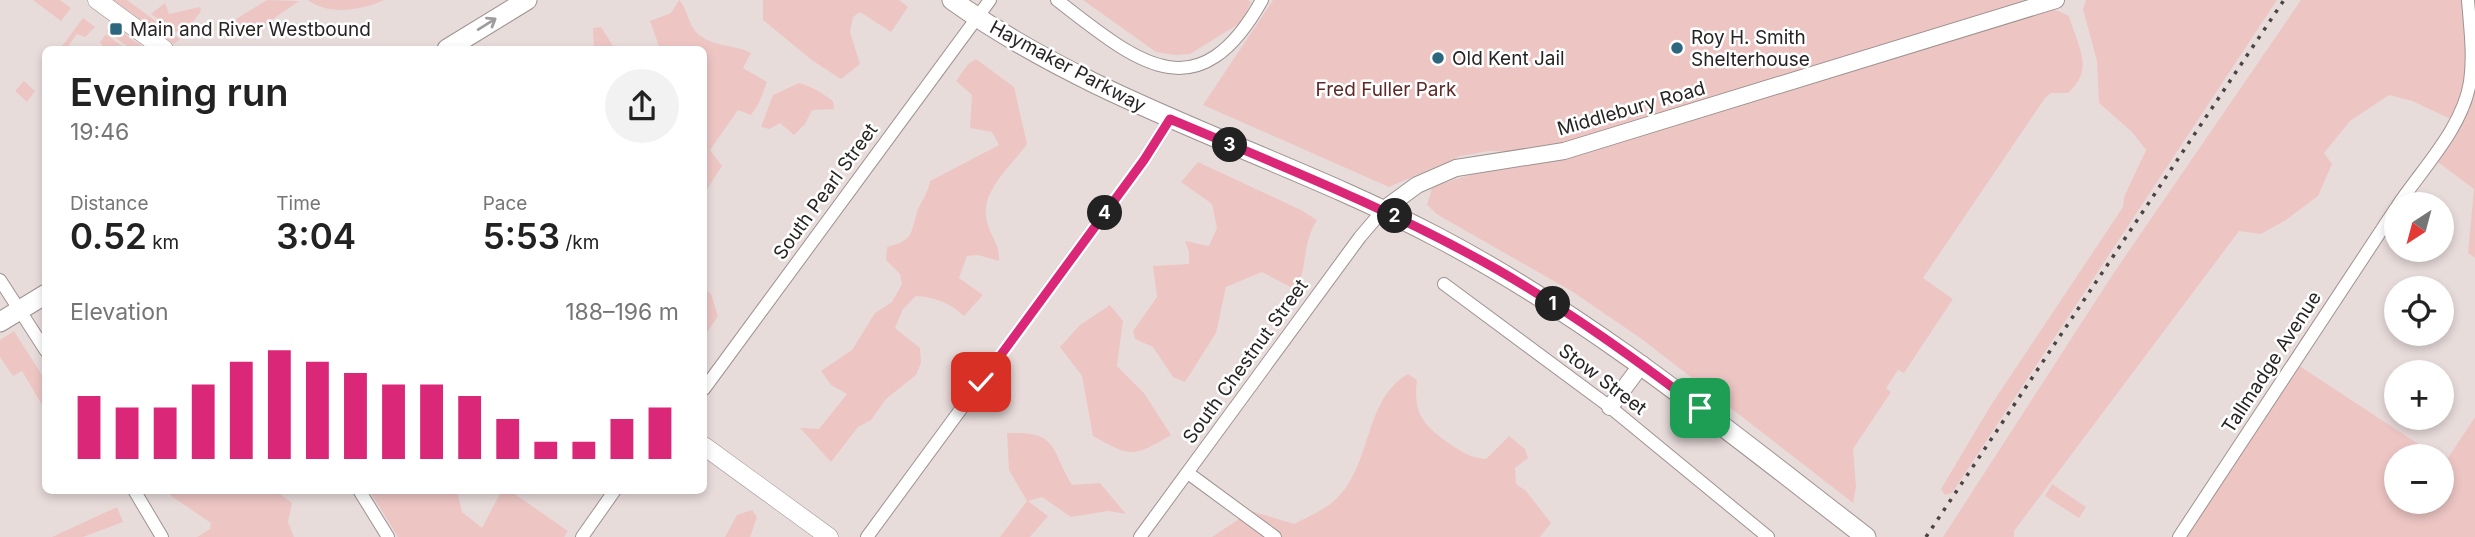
<!DOCTYPE html>
<html lang="en">
<head>
<meta charset="utf-8">
<style>
  body { margin:0; font-family:Inter,sans-serif; background:#f2f2f2; color:#222; height:100vh; display:flex; flex-direction:column; font-size:26px; white-space:nowrap }
  * { box-sizing:border-box; margin:0 }
  p { font-size:23px; color:#767676 }
  .icon { flex:none; width:38px; height:38px; fill:none; stroke:currentColor; stroke-width:2; stroke-linecap:round; stroke-linejoin:round }
  .map { position:relative; flex:1; overflow:hidden }
  .panel { position:absolute; left:42px; top:46px; width:665px; height:448px; display:flex; flex-direction:column; background:#fff; border-radius:10px; box-shadow:0 4px 10px #0003 }
  .panel>* { flex:none }
  .needle { width:46px; rotate:216deg }
  .buttons { position:absolute; left:2384px; top:192px; display:grid; gap:14px }
  .buttons a { display:grid; place-items:center; width:70px; height:70px; border-radius:50%; background:#fff; box-shadow:0 4px 10px #0003; font-size:35px }
  .pin { position:absolute; display:grid; place-items:center; width:60px; height:60px; color:#fff; margin:-30px; border-radius:14px; box-shadow:0 4px 10px #0006 }
  .km { position:absolute; width:35px; height:35px; margin:-18px; border-radius:50%; background:#222; color:#fff; font-size:19px; line-height:35px; text-align:center }
  .round { display:grid; place-items:center; flex:none; width:74px; height:74px; border-radius:37px; background:#f2f2f2 }
  .overview { display:flex; align-items:center; justify-content:space-between; height:119px; padding:0 28px }
  h1 { font-size:38px; font-weight:600; line-height:52px }
  .figures { display:grid; grid-template-columns:repeat(3,1fr); gap:10px; height:119px; padding:7px 28px }
  .figures div { display:grid; align-content:center }
  .figures b { font-size:35px; font-weight:600 }
  .figures small { font-size:19px; font-weight:400 }
  .figures p { font-size:19px }
  .chart { height:196px; padding:14px 28px }
  .chart p { display:flex; justify-content:space-between }
  .chart svg { width:100%; height:126px; margin-top:7px; stroke:#db2777; stroke-width:6 }
  .map>svg:first-child { display:block }
  .green { fill:#edc6c4 }
  .lines { fill:none; stroke-linecap:round; stroke-linejoin:round }
  .minor-casing { stroke:#9d9291; stroke-width:14 }
  .tertiary-casing { stroke:#9d9291; stroke-width:18 }
  .secondary-casing { stroke:#9d9291; stroke-width:19 }
  .primary-casing { stroke:#9d9291; stroke-width:21 }
  .minor { stroke:#fff; stroke-width:12 }
  .tertiary { stroke:#fff; stroke-width:16 }
  .secondary { stroke:#fff; stroke-width:18 }
  .primary { stroke:#fff; stroke-width:19 }
  .rail { stroke:#494343; stroke-width:3.5; stroke-dasharray:3.5 7; stroke-linecap:butt }
  .oneway { stroke:#9e9c9c }
  .route-casing { stroke:#fff; stroke-width:14 }
  .route { stroke:#db2777; stroke-width:9 }
  .poi-dot { fill:#2c677f; stroke:#fff; stroke-width:2.5 }
  .labels { text-anchor:middle; stroke-width:5; stroke-linejoin:round; paint-order:stroke }
  .poi-label { font-size:19px; fill:#282424; stroke:#fff; text-anchor:start }
  .street-label { font-size:19px; fill:#282424; stroke:#fff }
  .park-label { font-size:19px; fill:#5e2927; stroke:#fff }
</style>
</head>
<body>
<div class="map">
<svg width="2475" height="537" viewBox="0 0 2475 537">
  <rect width="100%" height="100%" fill="#e8dcdb"/>
  <!-- green -->
  <g class="green">
    <polygon points="33,0 60,0 71,8 61,21"/>
    <polygon points="113,0 127,0 180,39 174,44"/>
    <polygon points="267,0 299,1 250,35 238,28 228,31 225,26"/>
    <path d="M308 0H384C363 10 328 16 308 0Z"/>
    <path d="M679 0C687 7 688 25 698 34 715 48 734 44 751 53L743 68 767 82 759 103 751 115 738 110 710 150 722 166 704 194V49H660L650 21 671 13Z"/>
    <polygon points="763,0 899,0 908,7 891,32 860,12 853,17 850,32 860,64 841,79 813,61 763,20"/>
    <polygon points="1083,0 1248,0 1251,2 1242,22 1190,54 1175,55 1156,52"/>
    <polygon points="1273,0 2033,0 1571,141 1531,151 1489,151 1461,156 1389,187 1203,105"/>
    <polygon points="2086,0 2277,0 1952,493 1945,495 1941,489 1991,405 2123,207 2124,197 2146,150 2132,132 2099,103 2097,61 2083,9"/>
    <polygon points="2301,0 2463,0 2475,68 2475,258 2468,253 2474,189 2431,157 2455,121 2412,101 2389,95 2350,121 2324,153 2332,164 2318,196 2286,220 2261,234 2239,231 2014,531 2014,537 1943,537 2113,274"/>
    <polygon points="165,3 169,14 200,7 201,11 182,37 151,14"/>
    <path d="M2049 7 2069 16C2078 47 2095 69 2068 93H2051L2045 98 1923 278 1953 299 1904 373 1898 370 1886 388 1891 392 1853 449 1856 487 1853 503 1643 340 1573 292 1438 215 1427 205 1432 188C1477 168 1526 166 1573 155Z"/>
    <polygon points="83,18 95,27 85,37 77,34 66,49 60,49"/>
    <polygon points="114,26 144,48 144,49 131,49 106,31"/>
    <polygon points="601,27 615,49 594,49 593,28"/>
    <polygon points="106,34 126,49 105,49 100,42"/>
    <path d="M976 59 1014 87 1027 144C1011 167 977 193 988 225 992 239 1000 245 999 261L978 255 967 256 959 278 983 295 964 316C950 303 934 297 916 296L903 309 895 328 920 348 921 363 916 375 886 399 871 420 858 427 831 462 800 428 819 429 847 394 831 385 821 371 852 350 875 313 892 302 902 284 900 274 886 260 887 247C913 240 910 236 917 212 921 201 928 194 930 181L999 145 992 132 970 128 972 95 956 81 968 64Z"/>
    <polygon points="24,81 35,91 27,102 15,91"/>
    <path d="M799 83C813 87 822 93 833 101L834 109 812 110 805 124 794 135 780 123 769 129 761 127 773 95Z"/>
    <path d="M1198 162 1301 210 1317 220C1302 245 1308 261 1298 286L1292 288 1262 272 1226 287 1216 333 1185 382 1173 377 1153 347 1135 339 1133 331 1157 297 1153 266 1189 264V252L1185 241 1209 246 1217 228 1212 204 1181 182Z"/>
    <polygon points="704,288 711,294 718,316 704,337"/>
    <path d="M1110 305 1123 321 1117 366 1144 393 1171 435C1134 457 1131 458 1093 436L1082 376 1060 347 1080 325Z"/>
    <polygon points="14,331 45,380 45,410 22,371 13,376 0,357 0,340"/>
    <polygon points="2298,365 2438,457 2396,457 2396,502 2441,502 2441,459 2446,461 2475,417 2475,537 2187,537"/>
    <path d="M1408 374 1417 380C1413 414 1423 425 1450 444 1462 452 1471 458 1486 459L1509 436 1525 449 1528 458 1515 468 1516 484 1526 491 1551 523 1540 537H1212L1251 511 1294 524C1307 517 1325 510 1336 499 1373 464 1363 400 1408 374Z"/>
    <path d="M1007 433C1059 432 1049 446 1072 485L1100 483 1126 514 1108 511 1071 517 1042 497 1028 501 1048 516 1030 537H1000L1027 501 1009 470Z"/>
    <polygon points="2052,484 2086,507 2079,518 2045,496"/>
    <polygon points="172,490 275,490 292,503 288,522 294,537 197,537 210,529 211,523 171,496"/>
    <polygon points="369,490 457,490 462,512 482,528 502,490 509,490 568,531 564,537 398,537"/>
    <polygon points="117,507 123,522 83,537 52,537"/>
    <polygon points="752,510 757,517 750,537 725,537 737,515"/>
  </g>
  <g class="lines">
    <defs>
      <g id="minor">
        <path d="M1057 0C1136 61 1197 116 1262 0"/>
        <path d="M2398 205C2423 168 2463 127 2470 82 2474 55 2470 27 2468 0"/>
        <polyline points="0,280 46,351"/>
        <polyline points="1444,284 1610,407 1768,537"/>
        <polyline points="704,389 990,0"/>
        <polyline points="1188,473 1275,537"/>
        <polyline points="134,490 162,537"/>
        <polyline points="359,490 388,537"/>
        <polyline points="582,537 615,490"/>
        <polyline points="867,537 1144,160 1170,119"/>
        <polyline points="1140,537 1360,237 1383,210"/>
        <polyline points="2179,537 2396,208"/>
      </g>
      <g id="tertiary">
        <polyline points="1383,210 1417,185 1456,168 1564,151 2056,0"/>
        <polyline points="1610,407 1642,364"/>
      </g>
      <g id="secondary">
        <polyline points="97,0 164,49"/>
        <polyline points="704,446 829,537"/>
      </g>
      <g id="primary">
        <path d="M952 0C1100 106 1278 153 1437 237 1593 319 1727 430 1866 537"/>
        <polyline points="447,49 527,0"/>
        <polyline points="0,322 46,294"/>
      </g>
    </defs>
    <!-- minor casing -->
    <use href="#minor" class="minor-casing"/>
    <!-- tertiary casing -->
    <use href="#tertiary" class="tertiary-casing"/>
    <!-- secondary casing -->
    <use href="#secondary" class="secondary-casing"/>
    <!-- primary casing -->
    <use href="#primary" class="primary-casing"/>
    <!-- minor -->
    <use href="#minor" class="minor"/>
    <!-- tertiary -->
    <use href="#tertiary" class="tertiary"/>
    <!-- secondary -->
    <use href="#secondary" class="secondary"/>
    <!-- primary -->
    <use href="#primary" class="primary"/>
    <!-- rail -->
    <polyline class="rail" points="1926,537 2284,0"/>
  </g>
  <!-- one-way arrows -->
  <defs><path id="oneway-shaft" d="M-6 0H5M1.5-3L5.5 0L1.5 3" fill="none" stroke-width="1.6" stroke-linecap="round" stroke-linejoin="round" transform="scale(1.75)"/></defs>
  <use class="oneway" href="#oneway-shaft" transform="translate(487 24) rotate(-32)"/>
  <g class="lines">
    <defs>
      <path id="route" d="M981 382 1144 160 1170 119C1281 166 1393 210 1498 270 1569 311 1635 359 1700 408"/>
    </defs>
    <!-- route casing -->
    <use href="#route" class="route-casing"/>
    <!-- route -->
    <use href="#route" class="route"/>
  </g>
  <!-- markers -->
  <g class="poi-dot">
    <rect x="109" y="22" width="14" height="14" rx="3.5"/>
    <circle cx="1677" cy="48" r="7"/>
    <circle cx="1438" cy="58" r="7"/>
  </g>
  <g class="labels">
    <!-- poi labels -->
    <g class="poi-label">
      <text x="130" y="36">Main and River Westbound</text>
      <text x="1691" y="44">Roy H. Smith<tspan x="1691" dy="22">Shelterhouse</tspan></text>
      <text x="1452" y="65">Old Kent Jail</text>
    </g>
    <!-- street labels -->
    <g class="street-label">
      <text transform="translate(1068 66) rotate(28)" y="7">Haymaker Parkway</text>
      <text transform="translate(1631 108) rotate(-16)" y="7">Middlebury Road</text>
      <text transform="translate(825 191) rotate(-54)" y="7">South Pearl Street</text>
      <text transform="translate(1245 361) rotate(-54)" y="7">South Chestnut Street</text>
      <text transform="translate(2271 362) rotate(-57)" y="7">Tallmadge Avenue</text>
      <text transform="translate(1603 379) rotate(37)" y="7">Stow Street</text>
    </g>
    <!-- park labels -->
    <g class="park-label">
      <text x="1386" y="96">Fred Fuller Park</text>
    </g>
  </g>
</svg>
<div class="buttons">
<a><svg class="needle" viewBox="-14 -14 28 28"><path d="M0-13l5 13h-10z" fill="#e53935"/><path d="M0 13l5-13h-10z" fill="#767676"/></svg></a>
<a><svg class="icon" aria-label="locate" viewBox="0 0 24 24"><circle cx="12" cy="12" r="6"/><path d="M12 2v4M12 18v4M2 12h4M18 12h4"/></svg></a>
<a>+</a>
<a>−</a>
</div>
<div class="pin" style="left:1700px;top:408px;background:#1e9e55"><svg class="icon" aria-label="arrive" viewBox="0 0 24 24"><path d="M6 21V4h12l-3 4 3 4H6"/></svg></div>
<div class="pin" style="left:981px;top:382px;background:#d93025"><svg class="icon" aria-label="check" viewBox="0 0 24 24"><path d="M5 12l5 5 9-10"/></svg></div>
<b class="km" style="left:1553px;top:304px">1</b>
<b class="km" style="left:1395px;top:216px">2</b>
<b class="km" style="left:1230px;top:145px">3</b>
<b class="km" style="left:1105px;top:213px">4</b>
<section class="panel">
<div class="overview"><div><h1>Evening run</h1><p>19:46</p></div><a class="round"><svg class="icon" aria-label="share" viewBox="0 0 24 24"><path d="M12 15V3M7 8l5-5 5 5M5 13v7h14v-7"/></svg></a></div>
<div class="figures">
<div><p>Distance</p><b>0.52<small> km</small></b></div>
<div><p>Time</p><b>3:04</b></div>
<div><p>Pace</p><b>5:53<small> /km</small></b></div>
</div>
<div class="chart"><p><span>Elevation</span>188–196 m</p>
<svg viewBox="0 0 160 44" preserveAspectRatio="none"><path d="M5 44V22M15 44V26M25 44V26M35 44V18M45 44V10M55 44V6M65 44V10M75 44V14M85 44V18M95 44V18M105 44V22M115 44V30M125 44V38M135 44V38M145 44V30M155 44V26"/></svg>
</div>
</section>
</div>
</body>
</html>
